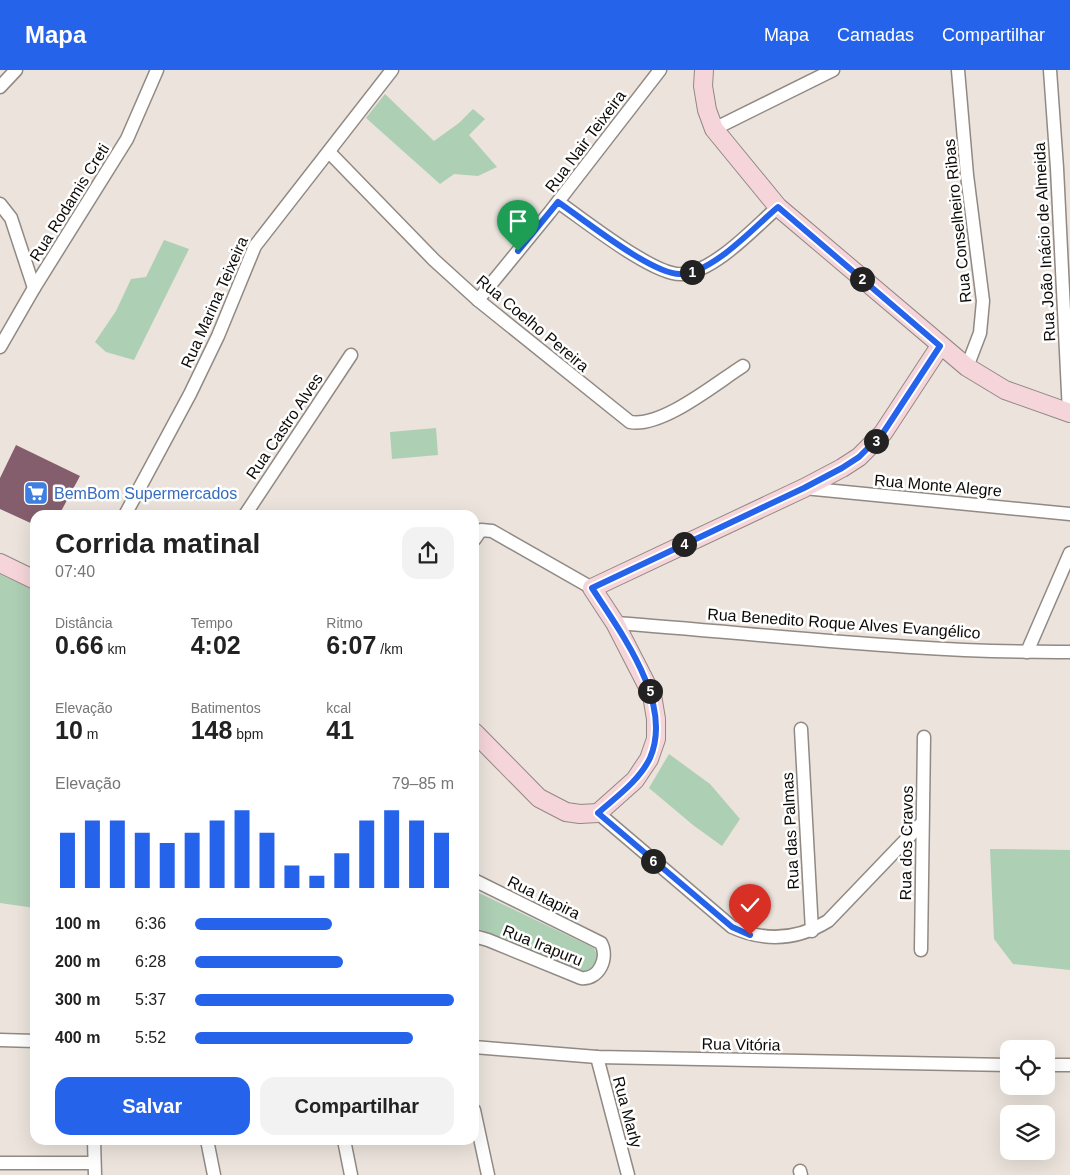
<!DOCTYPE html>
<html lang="pt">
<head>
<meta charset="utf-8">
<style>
  body { margin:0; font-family:Helvetica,sans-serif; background:#f2f2f2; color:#222; height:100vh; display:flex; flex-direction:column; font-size:19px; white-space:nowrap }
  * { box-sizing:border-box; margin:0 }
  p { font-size:16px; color:#767676 }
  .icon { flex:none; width:28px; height:28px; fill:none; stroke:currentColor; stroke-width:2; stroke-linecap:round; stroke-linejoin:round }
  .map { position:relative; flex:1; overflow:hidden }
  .drawer { position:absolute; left:30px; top:440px; width:449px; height:635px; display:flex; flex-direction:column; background:#fff; border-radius:15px; box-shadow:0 5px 20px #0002 }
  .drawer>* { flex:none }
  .fabs { position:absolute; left:1000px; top:970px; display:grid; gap:10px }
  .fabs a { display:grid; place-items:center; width:55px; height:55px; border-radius:10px; background:#fff; box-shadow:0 5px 20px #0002; font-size:25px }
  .pin { position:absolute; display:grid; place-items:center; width:42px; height:42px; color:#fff; margin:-51px -21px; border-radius:50% 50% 50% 0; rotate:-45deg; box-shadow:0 0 5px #0007 }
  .pin .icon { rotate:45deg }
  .km { position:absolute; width:25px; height:25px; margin:-12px; border-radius:50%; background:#222; color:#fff; font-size:14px; line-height:25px; text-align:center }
  .round { display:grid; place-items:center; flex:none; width:52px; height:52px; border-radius:15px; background:#f2f2f2 }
  .overview { display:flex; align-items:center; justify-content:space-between; height:85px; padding:0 25px }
  h1 { font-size:28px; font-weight:600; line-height:38px }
  .figures { display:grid; grid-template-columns:repeat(3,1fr); gap:8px; height:85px; padding:5px 25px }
  .figures div { display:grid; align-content:center }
  .figures b { font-size:25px; font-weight:600 }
  .figures small { font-size:14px; font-weight:400 }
  .figures p { font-size:14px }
  .chart { height:140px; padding:10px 25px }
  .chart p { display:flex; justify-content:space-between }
  .chart svg { width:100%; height:90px; margin-top:5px; stroke:#2563eb; stroke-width:6 }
  .primary-button { display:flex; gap:10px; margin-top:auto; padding:10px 25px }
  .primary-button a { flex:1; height:58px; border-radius:15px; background:#2563eb; color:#fff; font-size:20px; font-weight:600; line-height:58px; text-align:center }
  .primary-button a+a { background:#f2f2f2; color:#222 }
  ul { padding:0 25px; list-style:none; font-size:16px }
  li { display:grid; grid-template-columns:80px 60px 1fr; align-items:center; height:38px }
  li i { height:12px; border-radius:6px; background:#2563eb }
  header { display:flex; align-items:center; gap:30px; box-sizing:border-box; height:70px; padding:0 25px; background:#2563eb; color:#fff }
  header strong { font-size:24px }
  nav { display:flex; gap:28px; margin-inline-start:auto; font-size:18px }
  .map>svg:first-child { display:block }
  .green { fill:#adcfb4 }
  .building { fill:#855e6d }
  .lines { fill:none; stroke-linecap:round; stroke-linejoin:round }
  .street-casing { stroke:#918983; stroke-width:15 }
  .secondary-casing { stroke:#918983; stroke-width:20 }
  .street { stroke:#fff; stroke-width:12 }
  .secondary { stroke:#f5d5da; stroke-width:18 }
  .route-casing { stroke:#fff; stroke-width:10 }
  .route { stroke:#2563eb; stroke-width:6 }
  .labels { text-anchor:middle; stroke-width:5; stroke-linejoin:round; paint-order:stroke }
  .street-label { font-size:16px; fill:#0d0b08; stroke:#fff }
  .shop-label { font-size:16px; fill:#366cbe; stroke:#fff; text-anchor:start }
</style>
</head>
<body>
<header>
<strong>Mapa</strong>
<nav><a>Mapa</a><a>Camadas</a><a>Compartilhar</a></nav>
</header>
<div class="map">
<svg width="1070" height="1105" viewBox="0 0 1070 1105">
  <rect width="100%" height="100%" fill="#ebe3dc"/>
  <!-- green -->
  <g class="green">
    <polygon points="385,24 434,71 459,53 473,39 485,49 469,65 497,97 478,106 454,104 440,114 366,48"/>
    <polygon points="164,170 189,179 134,290 106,282 95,272 116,241 131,209 146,207"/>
    <polygon points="436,358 438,385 392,389 390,362"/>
    <polygon points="0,504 35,521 35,838 0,833"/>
    <polygon points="669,684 710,714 740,749 722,776 693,755 649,718"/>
    <polygon points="990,779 1070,780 1070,900 1013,894 994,869"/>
    <polygon points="477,822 594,878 598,888 587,905 474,857 474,830"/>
  </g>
  <!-- building -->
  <polygon class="building" points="16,375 80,406 59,445 35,445 35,455 0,439 0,408"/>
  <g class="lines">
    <defs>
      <g id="street">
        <polyline points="958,0 967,105 983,231 980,263 967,297"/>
        <polyline points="1050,0 1057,98 1069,343"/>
        <polyline points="0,17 16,0"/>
        <polyline points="714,59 833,0"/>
        <path d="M329 82 434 190 478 230 630 352C662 358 716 313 743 296"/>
        <path d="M558 132C583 149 655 207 682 204 715 201 753 159 778 137"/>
        <polyline points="0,134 11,148 34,218"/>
        <polyline points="478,230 550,142 660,0"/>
        <polyline points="0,277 34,218 127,69 157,0"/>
        <polyline points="804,418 1070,444"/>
        <polyline points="125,445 190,324 218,266 255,176 392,0"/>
        <polyline points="245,445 351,285"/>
        <polyline points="474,470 481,460 492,461 592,518"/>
        <path d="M615 553C766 564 918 583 1070 582"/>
        <polyline points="1027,582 1070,483"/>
        <polyline points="801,659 812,861"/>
        <path d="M598 743 732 857C765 872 797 870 828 851L921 754"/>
        <path d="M474 810 601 873C609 888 599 910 581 908L488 870 474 866"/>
        <polyline points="921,880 924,667"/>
        <polyline points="0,970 35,971"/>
        <polyline points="474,977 597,987 1009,995"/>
        <polyline points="597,987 628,1105"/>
        <polyline points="1046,995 1070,995"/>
        <polyline points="474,1040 488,1105"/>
        <polyline points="94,1070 95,1105"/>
        <polyline points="207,1070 214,1105"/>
        <polyline points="344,1070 351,1105"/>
        <polyline points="0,1093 94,1093"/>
        <polyline points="800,1101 801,1105"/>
      </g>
      <g id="secondary">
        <polyline points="704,0 703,16 707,40 714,59 778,137 967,297 1005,320 1070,343"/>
        <polyline points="0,493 35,510"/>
        <polyline points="474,662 539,728 566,742 580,744 598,743 635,710 649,689 656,669 656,649 652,625 615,553 592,518 804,418 842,398 859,387 883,363 940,276"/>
      </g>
    </defs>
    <!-- street casing -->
    <use href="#street" class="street-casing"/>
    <!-- secondary casing -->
    <use href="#secondary" class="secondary-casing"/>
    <!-- street -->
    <use href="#street" class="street"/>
    <!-- secondary -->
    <use href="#secondary" class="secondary"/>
  </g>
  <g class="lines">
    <defs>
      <path id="route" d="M518 181 558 132C583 149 655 207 682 204 715 201 753 158 778 137L940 276 883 363 859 387 842 398 804 418 592 518C621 563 674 633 650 688 639 711 616 727 598 743L732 857 750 865"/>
    </defs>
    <!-- route casing -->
    <use href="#route" class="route-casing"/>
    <!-- route -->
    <use href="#route" class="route"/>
  </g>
  <!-- icons -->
  <defs>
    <symbol id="supermarket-square" viewBox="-11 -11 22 22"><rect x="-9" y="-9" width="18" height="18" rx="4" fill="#3f7fe0" stroke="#fff"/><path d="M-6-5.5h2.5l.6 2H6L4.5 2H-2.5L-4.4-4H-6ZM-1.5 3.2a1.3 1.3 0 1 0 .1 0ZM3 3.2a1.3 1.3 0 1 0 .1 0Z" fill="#fff"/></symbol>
  </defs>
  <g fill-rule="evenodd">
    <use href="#supermarket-square" x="22" y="409" width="28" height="28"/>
  </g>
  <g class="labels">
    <!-- street labels -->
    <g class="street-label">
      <text transform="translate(585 71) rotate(-53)" y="6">Rua Nair Teixeira</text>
      <text transform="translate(69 132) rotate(-58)" y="6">Rua Rodamis Creti</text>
      <text transform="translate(957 151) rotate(-96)" y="6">Rua Conselheiro Ribas</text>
      <text transform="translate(1044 172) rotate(-93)" y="6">Rua João Inácio de Almeida</text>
      <text transform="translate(214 232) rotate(-66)" y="6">Rua Marina Teixeira</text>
      <text transform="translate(533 253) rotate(40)" y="6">Rua Coelho Pereira</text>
      <text transform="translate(284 356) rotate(-56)" y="6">Rua Castro Alves</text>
      <text transform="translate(938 415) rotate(5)" y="6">Rua Monte Alegre</text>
      <text transform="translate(844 553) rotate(4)" y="6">Rua Benedito Roque Alves Evangélico</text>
      <text transform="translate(790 761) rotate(-93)" y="6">Rua das Palmas</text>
      <text transform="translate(906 773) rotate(-89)" y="6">Rua dos Cravos</text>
      <text transform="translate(544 827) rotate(26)" y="6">Rua Itapira</text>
      <text transform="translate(543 875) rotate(22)" y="6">Rua Irapuru</text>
      <text transform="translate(741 974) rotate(1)" y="6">Rua Vitória</text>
      <text transform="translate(628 1042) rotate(75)" y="6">Rua Marly</text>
    </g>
    <!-- shop labels -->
    <g class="shop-label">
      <text x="54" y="429">BemBom Supermercados</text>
    </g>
  </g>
</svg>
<div class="fabs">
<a><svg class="icon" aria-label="locate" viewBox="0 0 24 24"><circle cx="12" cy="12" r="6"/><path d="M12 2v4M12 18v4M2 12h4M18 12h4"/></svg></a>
<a><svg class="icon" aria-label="layers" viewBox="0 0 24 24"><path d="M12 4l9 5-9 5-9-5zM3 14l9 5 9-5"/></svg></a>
</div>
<div class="pin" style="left:518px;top:181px;background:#1e9e55"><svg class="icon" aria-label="arrive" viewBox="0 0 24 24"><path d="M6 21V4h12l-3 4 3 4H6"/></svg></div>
<div class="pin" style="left:750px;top:865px;background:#d93025"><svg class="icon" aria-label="check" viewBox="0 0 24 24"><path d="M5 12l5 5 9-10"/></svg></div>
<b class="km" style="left:692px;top:202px">1</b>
<b class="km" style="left:862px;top:209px">2</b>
<b class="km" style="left:876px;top:371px">3</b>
<b class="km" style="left:684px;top:474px">4</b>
<b class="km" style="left:650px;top:621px">5</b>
<b class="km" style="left:653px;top:791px">6</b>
<section class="drawer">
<div class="overview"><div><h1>Corrida matinal</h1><p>07:40</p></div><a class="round"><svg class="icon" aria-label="share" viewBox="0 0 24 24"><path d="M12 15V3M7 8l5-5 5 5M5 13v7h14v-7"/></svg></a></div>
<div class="figures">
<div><p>Distância</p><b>0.66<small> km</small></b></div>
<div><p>Tempo</p><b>4:02</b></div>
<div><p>Ritmo</p><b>6:07<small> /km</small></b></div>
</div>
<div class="figures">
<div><p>Elevação</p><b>10<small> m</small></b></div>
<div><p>Batimentos</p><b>148<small> bpm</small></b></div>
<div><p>kcal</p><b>41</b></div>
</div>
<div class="chart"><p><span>Elevação</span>79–85 m</p>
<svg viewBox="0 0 160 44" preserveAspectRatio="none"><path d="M5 44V17M15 44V11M25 44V11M35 44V17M45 44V22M55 44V17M65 44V11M75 44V6M85 44V17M95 44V33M105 44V38M115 44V27M125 44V11M135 44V6M145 44V11M155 44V17"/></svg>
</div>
<ul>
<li><b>100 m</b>6:36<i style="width:53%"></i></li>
<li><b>200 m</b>6:28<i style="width:57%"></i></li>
<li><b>300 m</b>5:37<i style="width:100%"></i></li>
<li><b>400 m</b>5:52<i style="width:84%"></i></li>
</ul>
<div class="primary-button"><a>Salvar</a><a>Compartilhar</a></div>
</section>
</div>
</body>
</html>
